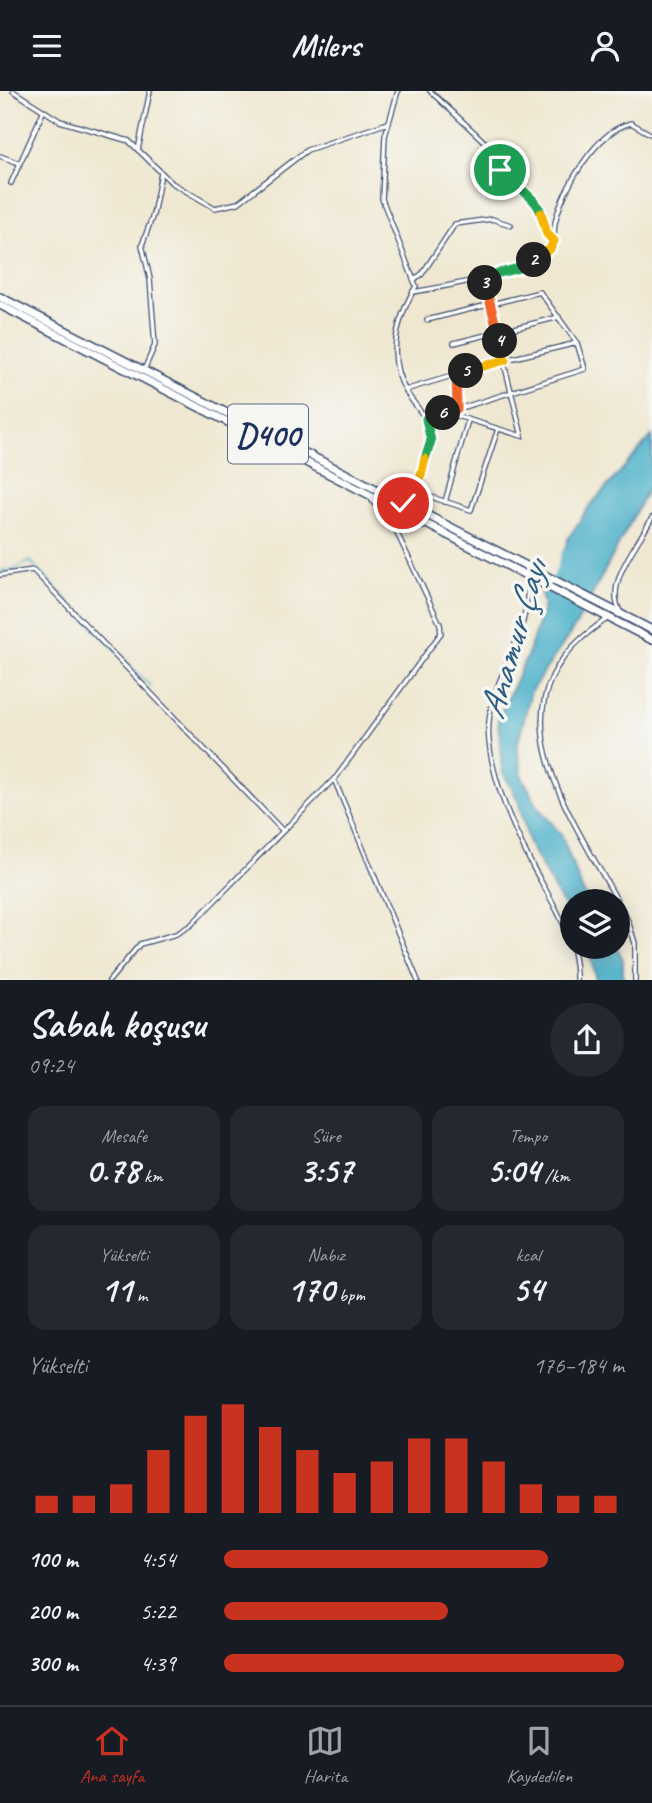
<!DOCTYPE html>
<html lang="tr">
<head>
<meta charset="utf-8">
<style>
  body { margin:0; font-family:Caveat,sans-serif; background:#242831; color:#f1f3f6; height:100vh; display:flex; flex-direction:column; font-size:26px; white-space:nowrap }
  * { box-sizing:border-box; margin:0 }
  p { font-size:23px; color:#9ea1a6 }
  .icon { flex:none; width:38px; height:38px; fill:none; stroke:currentColor; stroke-width:2; stroke-linecap:round; stroke-linejoin:round }
  .map { position:relative; height:889px; overflow:hidden }
  .side { display:flex; flex-direction:column; background:#171b24; flex:1 }
  .side>* { flex:none }
  .buttons { position:absolute; left:560px; top:798px; display:grid; gap:14px }
  .buttons a { display:grid; place-items:center; width:70px; height:70px; border-radius:50%; background:#171b24; box-shadow:0 4px 18px #0003; font-size:35px }
  .pin { position:absolute; display:grid; place-items:center; width:60px; height:60px; color:#fff; margin:-30px; border:4px solid #fff; border-radius:50%; box-shadow:0 2px 7px #0007 }
  .km { position:absolute; width:35px; height:35px; margin:-18px; border-radius:50%; background:#222; color:#fff; font-size:19px; line-height:35px; text-align:center }
  .round { display:grid; place-items:center; flex:none; width:74px; height:74px; border-radius:37px; background:#242831 }
  .summary { display:flex; align-items:center; justify-content:space-between; height:119px; padding:0 28px }
  h1 { font-size:38px; font-weight:700; line-height:52px }
  .figures { display:grid; grid-template-columns:repeat(3,1fr); gap:10px; height:119px; padding:7px 28px }
  .figures div { display:grid; align-content:center; border-radius:18px; background:#242831; text-align:center }
  .figures b { font-size:35px; font-weight:700 }
  .figures small { font-size:19px; font-weight:400 }
  .figures p { font-size:19px }
  .chart { height:196px; padding:14px 28px }
  .chart p { display:flex; justify-content:space-between }
  .chart svg { width:100%; height:126px; margin-top:7px; stroke:#c8321e; stroke-width:6 }
  ul { padding:0 28px; list-style:none; font-size:23px }
  li { display:grid; grid-template-columns:112px 84px 1fr; align-items:center; height:52px }
  li i { height:18px; border-radius:9px; background:#c8321e }
  header { display:flex; justify-content:space-between; align-items:center; height:91px; padding:0 28px; background:#171b24; font-size:32px; font-weight:700 }
  .dock { display:flex; justify-content:space-around; align-items:center; height:98px; border-top:2px solid #363941; background:#171b24; font-size:19px; color:#9ea1a6 }
  .dock a { display:grid; justify-items:center; gap:4px }
  .dock .active { color:#c8321e }
  .map>svg:first-child { display:block }
  .water { fill:#4bb1ca; stroke:#337094; stroke-width:2 }
  .lines { fill:none; stroke-linecap:round; stroke-linejoin:round }
  .stream { stroke:#4bb1ca; stroke-width:2 }
  .river { stroke:#4bb1ca; stroke-width:7 }
  .street-casing { stroke:#3b4b6f; stroke-width:6 }
  .highway-casing { stroke:#3b4b6f; stroke-width:10 }
  .street { stroke:#fff; stroke-width:3.5 }
  .highway { stroke:#fff; stroke-width:7 }
  .split-1-casing { stroke:#fff; stroke-width:14 }
  .split-2-casing { stroke:#fff; stroke-width:14 }
  .split-3-casing { stroke:#fff; stroke-width:14 }
  .split-4-casing { stroke:#fff; stroke-width:14 }
  .split-5-casing { stroke:#fff; stroke-width:14 }
  .split-6-casing { stroke:#fff; stroke-width:14 }
  .split-7-casing { stroke:#fff; stroke-width:14 }
  .split-8-casing { stroke:#fff; stroke-width:14 }
  .split-1 { stroke:#22a559; stroke-width:9 }
  .split-2 { stroke:#f5b400; stroke-width:9 }
  .split-3 { stroke:#22a559; stroke-width:9 }
  .split-4 { stroke:#f0652b; stroke-width:9 }
  .split-5 { stroke:#f5b400; stroke-width:9 }
  .split-6 { stroke:#f0652b; stroke-width:9 }
  .split-7 { stroke:#22a559; stroke-width:9 }
  .split-8 { stroke:#f5b400; stroke-width:9 }
  .labels { text-anchor:middle; stroke-width:7; stroke-linejoin:round; paint-order:stroke }
  .shield { fill:#f6f6f2; stroke:#5d6b8a; stroke-width:2 }
  .shield-label { font-size:33px; font-weight:bold; fill:#1b2f5e }
  .water-label { font-size:37px; font-style:italic; fill:#2c5c84; stroke:#f6f6f2 }
</style>
</head>
<body>
<header><svg class="icon" aria-label="menu" viewBox="0 0 24 24"><path d="M4 6h16M4 12h16M4 18h16"/></svg>Milers<svg class="icon" aria-label="person" viewBox="0 0 24 24"><circle cx="12" cy="8" r="4"/><path d="M4 21q1-7 8-7t8 7"/></svg></header>
<div class="map">
<svg width="652" height="890" viewBox="0 0 652 890">
  <rect width="100%" height="100%" fill="#f6f6f2"/>
  <filter id="ink" filterUnits="userSpaceOnUse"><feTurbulence type="fractalNoise" baseFrequency=".0143" numOctaves="2"/><feDisplacementMap in="SourceGraphic" scale="14" xChannelSelector="R" yChannelSelector="G"/><feConvolveMatrix kernelMatrix="1 2 1 2 8 2 1 2 1" color-interpolation-filters="sRGB"/></filter>
  <filter id="wash" filterUnits="userSpaceOnUse"><feTurbulence type="fractalNoise" baseFrequency=".00686" numOctaves="4" result="noise"/><feDisplacementMap in="SourceGraphic" scale="28" xChannelSelector="R" yChannelSelector="G"/><feGaussianBlur stdDeviation="1.57" result="paint"/><feColorMatrix in="noise" values="0 0 0 0 0 0 0 0 0 0 0 0 0 0 0 0 0 1.4 0 .05"/><feComposite in="paint" operator="in"/></filter>
  <g filter="url(#wash)">
    <rect width="100%" height="100%" fill="#efe7d0"/>
    <!-- water -->
    <g class="water">
      <polygon points="652,345 652,390 576,534 531,600 517,655 522,686 541,720 561,743 583,801 590,810 572,810 572,830 529,753 518,709 502,680 498,628 528,563 544,514 541,504 559,479 568,448 588,417"/>
      <polygon points="588,856 617,856 623,869 623,889 596,889"/>
    </g>
    <g class="lines">
      <!-- stream -->
      <polyline class="stream" points="0,480 16,478 30,470 150,595"/>
      <!-- river -->
      <polyline class="river" points="557,488 565,462"/>
    </g>
  </g>
  <g filter="url(#ink)">
    <g class="lines">
      <defs>
        <g id="street">
          <polyline points="13,0 60,30 129,50 172,92 215,117 238,112 307,59 388,32"/>
          <path d="M398 0 385 45 382 108 416 195C397 228 385 267 407 302 414 314 427 325 430 339 435 363 417 393 411 416"/>
          <polyline points="430,0 490,56 500,79 511,92 539,116 547,143 554,150"/>
          <polyline points="138,59 150,0"/>
          <polyline points="0,65 19,72"/>
          <polyline points="11,92 43,21"/>
          <polyline points="415,188 422,183 455,133 492,128 511,134"/>
          <path d="M413 201C442 196 533 181 550 158 556 150 553 140 555 132 562 99 596 40 631 32L652 44"/>
          <polyline points="454,252 559,226"/>
          <polyline points="144,279 155,254 150,188 142,154 153,124 161,82"/>
          <polyline points="456,283 457,318"/>
          <polyline points="405,299 505,269 577,252"/>
          <polyline points="447,322 522,345 483,186"/>
          <polyline points="426,328 585,278 577,252 540,201 427,229"/>
          <polyline points="416,401 471,419 498,338"/>
          <polyline points="445,411 468,329"/>
          <polyline points="404,412 419,389"/>
          <polyline points="0,484 33,479 283,740"/>
          <path d="M527 486C533 552 483 590 489 650 493 693 514 738 533 776 552 811 578 849 576 890"/>
          <path d="M620 520C604 492 639 452 652 427"/>
          <path d="M607 528C474 614 579 731 628 830L635 852V890"/>
          <polyline points="334,688 418,890"/>
          <polyline points="109,890 140,853 176,843 191,834 337,685 441,542 440,533 397,442 400,420"/>
        </g>
        <g id="highway">
          <polyline points="0,206 652,539"/>
          <polyline points="0,214 652,549"/>
          <polyline points="374,409 396,436"/>
          <polyline points="400,437 406,433 422,434"/>
        </g>
      </defs>
      <!-- street casing -->
      <use href="#street" class="street-casing"/>
      <!-- highway casing -->
      <use href="#highway" class="highway-casing"/>
      <!-- street -->
      <use href="#street" class="street"/>
      <!-- highway -->
      <use href="#highway" class="highway"/>
    </g>
  </g>
  <g class="lines" filter="url(#ink)">
    <defs>
      <path id="split-1" d="M500 79C511 93 536 105 541 122"/>
      <polyline id="split-2" points="534,169 550,158 554,150 547,143 541,122"/>
      <polyline id="split-3" points="485,192 483,186 519,177 534,169"/>
      <polyline id="split-4" points="485,192 500,250"/>
      <polyline id="split-5" points="466,280 505,269 500,250"/>
      <polyline id="split-6" points="443,322 457,318 456,283 466,280"/>
      <polyline id="split-7" points="425,368 431,350 426,328 443,322"/>
      <polyline id="split-8" points="403,412 421,384 425,368"/>
    </defs>
    <!-- split-1 casing -->
    <use href="#split-1" class="split-1-casing"/>
    <!-- split-2 casing -->
    <use href="#split-2" class="split-2-casing"/>
    <!-- split-3 casing -->
    <use href="#split-3" class="split-3-casing"/>
    <!-- split-4 casing -->
    <use href="#split-4" class="split-4-casing"/>
    <!-- split-5 casing -->
    <use href="#split-5" class="split-5-casing"/>
    <!-- split-6 casing -->
    <use href="#split-6" class="split-6-casing"/>
    <!-- split-7 casing -->
    <use href="#split-7" class="split-7-casing"/>
    <!-- split-8 casing -->
    <use href="#split-8" class="split-8-casing"/>
    <!-- split-1 -->
    <use href="#split-1" class="split-1"/>
    <!-- split-2 -->
    <use href="#split-2" class="split-2"/>
    <!-- split-3 -->
    <use href="#split-3" class="split-3"/>
    <!-- split-4 -->
    <use href="#split-4" class="split-4"/>
    <!-- split-5 -->
    <use href="#split-5" class="split-5"/>
    <!-- split-6 -->
    <use href="#split-6" class="split-6"/>
    <!-- split-7 -->
    <use href="#split-7" class="split-7"/>
    <!-- split-8 -->
    <use href="#split-8" class="split-8"/>
  </g>
  <g class="labels">
    <!-- shield labels -->
    <rect class="shield" x="228" y="313.5" width="80" height="59" rx="5"/>
    <g class="shield-label">
      <text x="268" y="355">D400</text>
    </g>
    <!-- water labels -->
    <g class="water-label">
      <text transform="translate(512 548) rotate(-74)" y="13">Anamur Çayı</text>
    </g>
  </g>
</svg>
<div class="buttons">
<a><svg class="icon" aria-label="layers" viewBox="0 0 24 24"><path d="M12 4l9 5-9 5-9-5zM3 14l9 5 9-5"/></svg></a>
</div>
<div class="pin" style="left:500px;top:79px;background:#1e9e55"><svg class="icon" aria-label="arrive" viewBox="0 0 24 24"><path d="M6 21V4h12l-3 4 3 4H6"/></svg></div>
<div class="pin" style="left:403px;top:412px;background:#d93025"><svg class="icon" aria-label="check" viewBox="0 0 24 24"><path d="M5 12l5 5 9-10"/></svg></div>
<b class="km" style="left:534px;top:169px">2</b>
<b class="km" style="left:485px;top:192px">3</b>
<b class="km" style="left:500px;top:250px">4</b>
<b class="km" style="left:466px;top:280px">5</b>
<b class="km" style="left:443px;top:322px">6</b>
</div>
<section class="side">
<div class="summary"><div><h1>Sabah koşusu</h1><p>09:24</p></div><a class="round"><svg class="icon" aria-label="share" viewBox="0 0 24 24"><path d="M12 15V3M7 8l5-5 5 5M5 13v7h14v-7"/></svg></a></div>
<div class="figures">
<div><p>Mesafe</p><b>0.78<small> km</small></b></div>
<div><p>Süre</p><b>3:57</b></div>
<div><p>Tempo</p><b>5:04<small> /km</small></b></div>
</div>
<div class="figures">
<div><p>Yükselti</p><b>11<small> m</small></b></div>
<div><p>Nabız</p><b>170<small> bpm</small></b></div>
<div><p>kcal</p><b>54</b></div>
</div>
<div class="chart"><p><span>Yükselti</span>176–184 m</p>
<svg viewBox="0 0 160 44" preserveAspectRatio="none"><path d="M5 44V38M15 44V38M25 44V34M35 44V22M45 44V10M55 44V6M65 44V14M75 44V22M85 44V30M95 44V26M105 44V18M115 44V18M125 44V26M135 44V34M145 44V38M155 44V38"/></svg>
</div>
<ul>
<li><b>100 m</b>4:54<i style="width:81%"></i></li>
<li><b>200 m</b>5:22<i style="width:56%"></i></li>
<li><b>300 m</b>4:39<i style="width:100%"></i></li>
</ul>
</section>
<nav class="dock">
<a class="active"><svg class="icon" aria-label="home" viewBox="0 0 24 24"><path d="M3 11l9-7 9 7M6 9v11h12V9"/></svg>Ana sayfa</a>
<a><svg class="icon" aria-label="map" viewBox="0 0 24 24"><path d="M3 6l6-2 6 2 6-2v14l-6 2-6-2-6 2zM9 4v14M15 6v14"/></svg>Harita</a>
<a><svg class="icon" aria-label="saved" viewBox="0 0 24 24"><path d="M7 4h10v16l-5-4-5 4z"/></svg>Kaydedilen</a>
</nav>
</body>
</html>
